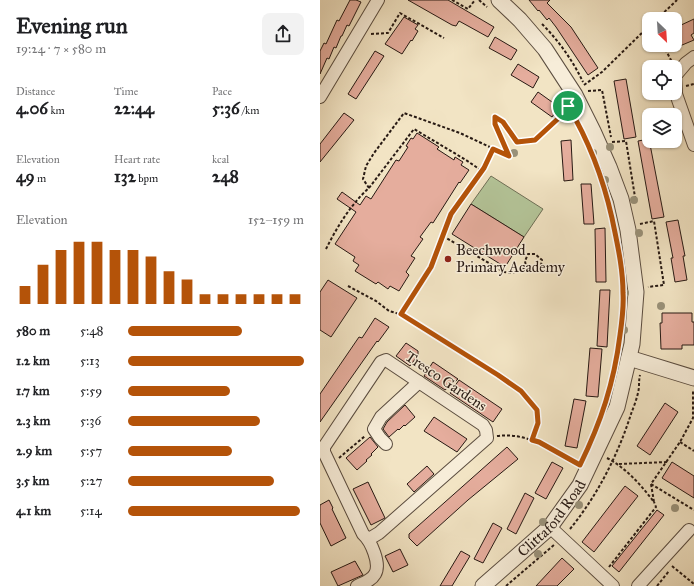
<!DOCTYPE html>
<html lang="en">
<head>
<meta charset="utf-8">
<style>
  body { margin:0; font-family:"IM FELL Great Primer",serif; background:#f2f2f2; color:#202124; height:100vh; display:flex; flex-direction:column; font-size:15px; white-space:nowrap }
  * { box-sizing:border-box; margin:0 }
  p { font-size:13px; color:#757577 }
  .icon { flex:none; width:22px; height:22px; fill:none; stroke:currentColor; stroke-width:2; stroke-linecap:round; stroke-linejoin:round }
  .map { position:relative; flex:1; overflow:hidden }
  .drawer { display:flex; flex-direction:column; background:#fff; width:320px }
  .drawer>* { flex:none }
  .needle { width:26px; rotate:155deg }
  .buttons { position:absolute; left:322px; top:12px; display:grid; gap:8px }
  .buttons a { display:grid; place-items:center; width:40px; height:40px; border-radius:8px; background:#fff; box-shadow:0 1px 3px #0004; font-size:20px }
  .pin { position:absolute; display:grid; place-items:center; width:34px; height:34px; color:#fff; margin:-17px; border:2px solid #fff; border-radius:50%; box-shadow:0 1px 4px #0007 }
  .round { display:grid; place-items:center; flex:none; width:42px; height:42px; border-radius:8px; background:#f2f2f2 }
  .summary { display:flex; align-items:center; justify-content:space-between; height:68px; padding:0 16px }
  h1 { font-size:22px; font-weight:700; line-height:30px }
  .figures { display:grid; grid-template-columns:repeat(3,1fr); gap:6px; height:68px; padding:4px 16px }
  .figures div { display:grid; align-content:center }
  .figures b { font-size:17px; font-weight:700 }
  .figures small { font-size:11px; font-weight:400 }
  .figures p { font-size:11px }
  .chart { height:112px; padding:8px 16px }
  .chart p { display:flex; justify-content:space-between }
  .chart svg { width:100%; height:72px; margin-top:4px; stroke:#b45309; stroke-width:6 }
  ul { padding:0 16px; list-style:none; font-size:13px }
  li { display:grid; grid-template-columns:64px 48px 1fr; align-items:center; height:30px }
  li i { height:10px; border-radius:5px; background:#b45309 }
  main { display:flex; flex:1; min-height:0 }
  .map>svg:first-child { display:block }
  .green { fill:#b4c599; stroke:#6e6f56 }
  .building { fill:#e5ad9d; stroke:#271913 }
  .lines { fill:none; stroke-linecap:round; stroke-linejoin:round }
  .minor-casing { stroke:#5a4c3f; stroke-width:14 }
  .tertiary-casing { stroke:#5a4c3f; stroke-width:17 }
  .path { stroke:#271913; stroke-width:2; stroke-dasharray:3 2; stroke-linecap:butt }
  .minor { stroke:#f7edd9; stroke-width:12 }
  .tertiary { stroke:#f7edd9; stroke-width:15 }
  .tree { fill:#999179 }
  .route-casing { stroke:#fff; stroke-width:8 }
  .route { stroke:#b45309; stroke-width:5 }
  .poi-dot { fill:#8f2418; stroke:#f7edd9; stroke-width:1.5 }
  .labels { text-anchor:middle; stroke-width:3; stroke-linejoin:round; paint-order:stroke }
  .poi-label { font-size:15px; fill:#271913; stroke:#f7edd9; text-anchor:start }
  .street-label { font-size:15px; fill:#271913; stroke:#f7edd9 }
</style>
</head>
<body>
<main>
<section class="drawer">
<div class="summary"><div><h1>Evening run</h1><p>19:24 · 7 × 580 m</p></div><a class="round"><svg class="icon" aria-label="share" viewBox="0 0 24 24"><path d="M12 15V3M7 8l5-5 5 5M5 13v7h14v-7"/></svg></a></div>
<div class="figures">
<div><p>Distance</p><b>4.06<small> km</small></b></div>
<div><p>Time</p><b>22:44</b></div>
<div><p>Pace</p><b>5:36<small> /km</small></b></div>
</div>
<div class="figures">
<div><p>Elevation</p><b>49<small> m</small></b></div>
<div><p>Heart rate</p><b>132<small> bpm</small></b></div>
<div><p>kcal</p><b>248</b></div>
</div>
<div class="chart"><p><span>Elevation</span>152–159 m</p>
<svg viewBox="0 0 160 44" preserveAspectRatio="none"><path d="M5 44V33M15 44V20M25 44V11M35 44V6M45 44V6M55 44V11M65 44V11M75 44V15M85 44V24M95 44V29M105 44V38M115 44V38M125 44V38M135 44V38M145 44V38M155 44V38"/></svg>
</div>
<ul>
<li><b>580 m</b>5:48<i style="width:65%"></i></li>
<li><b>1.2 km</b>5:13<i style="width:100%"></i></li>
<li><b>1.7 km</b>5:59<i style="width:58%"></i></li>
<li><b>2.3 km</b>5:36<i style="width:75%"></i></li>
<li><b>2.9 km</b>5:57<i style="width:59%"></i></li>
<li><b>3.5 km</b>5:27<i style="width:83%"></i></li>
<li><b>4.1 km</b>5:14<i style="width:98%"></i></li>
</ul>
</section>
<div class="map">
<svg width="374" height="586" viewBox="0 0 374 586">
  <rect width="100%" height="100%" fill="#f2e4c4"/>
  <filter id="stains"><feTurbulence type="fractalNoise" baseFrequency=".005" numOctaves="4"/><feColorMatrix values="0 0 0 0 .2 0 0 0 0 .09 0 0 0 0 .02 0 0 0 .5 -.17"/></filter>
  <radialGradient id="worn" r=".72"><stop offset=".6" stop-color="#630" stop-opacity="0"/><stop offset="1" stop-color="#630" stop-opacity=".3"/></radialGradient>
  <!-- green -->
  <polygon class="green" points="171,176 223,209 204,237 151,204"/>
  <!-- building -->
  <g class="building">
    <polygon points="30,0 36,0 41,2 29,26 27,25 22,36 21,36 16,48 14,47 9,59 7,58 0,74 0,51 4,43 6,44 17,20 19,21"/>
    <polygon points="88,0 128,0 174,27 168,37 139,21 136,26 132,25"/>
    <polygon points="209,0 230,0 227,3 251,27 278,68 268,75 236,27 229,18 227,20 219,10 218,11"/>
    <polygon points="84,17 98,25 95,29 98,31 92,41 91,40 82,54 65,44"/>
    <polygon points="374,19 374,33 371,35 374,40 355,48 355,32 361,29 359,26"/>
    <polygon points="175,37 197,50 191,60 169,48"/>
    <polygon points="55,51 64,56 36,99 28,94"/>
    <polygon points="198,64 219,77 213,88 191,75"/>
    <polygon points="306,79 316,137 304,139 294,81"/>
    <polygon points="218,92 239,107 232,117 211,102"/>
    <polygon points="24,113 34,120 0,162 0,144"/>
    <polygon points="97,133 119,147 117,149 134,160 135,157 143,162 141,165 149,170 140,183 139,182 113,223 111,222 100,237 103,239 91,256 95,258 86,272 89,275 79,291 70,286 68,289 58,282 56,284 35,271 39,265 33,261 35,257 15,244 36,212 17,199 22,192 40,205 46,196 51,199 76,160 79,161 88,147 86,146 91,138 93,139"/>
    <polygon points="329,139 344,217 332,219 318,141"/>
    <polygon points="251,140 253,180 244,181 241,141"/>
    <polygon points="261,184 271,184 274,224 264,224"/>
    <polygon points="151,204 204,237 185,267 132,234"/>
    <polygon points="358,220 365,256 363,256 367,280 355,282 351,258 353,258 346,222"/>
    <polygon points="285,228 286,282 276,282 275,229"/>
    <polygon points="8,280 37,298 11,337 0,330 0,292"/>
    <polygon points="280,290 290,290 287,347 277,346"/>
    <polygon points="342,313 372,313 372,322 374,322 374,345 362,345 362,349 341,349 340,323 342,323"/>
    <polygon points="55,318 69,327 58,342 57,341 0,422 0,394 39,337 42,338"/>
    <polygon points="86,343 98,351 98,355 90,366 76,356"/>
    <polygon points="270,348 282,349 278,397 266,396"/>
    <polygon points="113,362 138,379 125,390 104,376"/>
    <polygon points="139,380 182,409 173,422 130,393"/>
    <polygon points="254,399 266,401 257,448 245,446"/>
    <polygon points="345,403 358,412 330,455 317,446"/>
    <polygon points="85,405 95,417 85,426 84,425 79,430 78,429 69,437 63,429 67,422"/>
    <polygon points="114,417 147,439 137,452 104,431"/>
    <polygon points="50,437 58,447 51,454 52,455 46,460 47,461 37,470 26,458"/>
    <polygon points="187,447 198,459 148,500 97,546 89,538 89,534"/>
    <polygon points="232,462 243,468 226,499 215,493"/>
    <polygon points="352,462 374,476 374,498 342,478"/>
    <polygon points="107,466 114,474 94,492 87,484"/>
    <polygon points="48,482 65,518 51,525 33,489"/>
    <polygon points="305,486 318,496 274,552 262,542"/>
    <polygon points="205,493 214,498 196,534 187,529"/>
    <polygon points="9,500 13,508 12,509 26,538 11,546 0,523 0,505"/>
    <polygon points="337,510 344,515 299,572 292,566"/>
    <polygon points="173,523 182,528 163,563 154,559"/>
    <polygon points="80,549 88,565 73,572 65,556"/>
    <polygon points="141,551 150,556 132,586 120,586"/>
    <polygon points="242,558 254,569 237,586 216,586"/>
    <polygon points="35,561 43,575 18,586 11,572"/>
  </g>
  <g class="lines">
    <defs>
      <g id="minor">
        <polyline points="374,57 366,63 355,76 356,94 374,145"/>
        <polyline points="0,97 58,0"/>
        <polyline points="66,444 60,438 54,429 61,417 99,382"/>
        <polyline points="230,527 293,586"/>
        <path d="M37 586C43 583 51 581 55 574 61 564 51 541 43 534L4 452V447L61 362 66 360 163 425 166 430 167 438 59 533 49 539"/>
        <polyline points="318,586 369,530"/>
      </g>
      <g id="tertiary">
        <polyline points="309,358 374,378"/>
        <path id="s1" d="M163 586 230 527 260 485 297 407 312 344 316 292 308 230 301 199 289 167 273 131 255 95 225 49 200 20 179 0"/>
      </g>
    </defs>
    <!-- minor casing -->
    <use href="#minor" class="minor-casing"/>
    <!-- tertiary casing -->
    <use href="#tertiary" class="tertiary-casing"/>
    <!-- path -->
    <g class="path">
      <polyline points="132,0 148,9 155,0"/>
      <polyline points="159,0 167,7"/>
      <polyline points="337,19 357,0"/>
      <path d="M222 24C239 41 253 61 263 82"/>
      <polyline points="51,34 68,33 80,13 124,38"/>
      <polyline points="343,45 352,62"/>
      <polyline points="264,85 282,72 329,26"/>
      <polyline points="366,86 374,84"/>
      <polyline points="268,91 282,90 291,137"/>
      <polyline points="292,142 306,141 315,197"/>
      <polyline points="49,188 43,179 46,166 54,153 84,113 140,133 189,156 175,124 175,117 183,122 197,142 215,140 242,115 247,107"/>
      <polyline points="320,224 334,221 344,285 328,287"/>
      <path d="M123 236 184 272 193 273 206 267C212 270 215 270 221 265L222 260 215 254H208L205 261 206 267"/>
      <path d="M6 249C17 227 31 204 49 188L94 129 146 160 162 171"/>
      <polyline points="28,286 56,301 69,311 83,315 178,375 201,391 217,410 218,423 212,440"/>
      <polyline points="81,314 111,267 131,214 164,168 173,149"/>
      <path d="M177 436C206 432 232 449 256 463"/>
      <polyline points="360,442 374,451"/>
      <polyline points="19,458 45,436"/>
      <path d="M287 458C306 468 321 485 334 502L331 484 360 442 373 418V391"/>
      <polyline points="299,464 347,462"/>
      <polyline points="331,484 374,510"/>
      <path d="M250 529C277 496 298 455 311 414 314 406 318 396 319 387 319 383 319 380 320 375"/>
      <polyline points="352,566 374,584"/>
      <polyline points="289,567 336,507 334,502"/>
      <polyline points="186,586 234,545"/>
      <polyline points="337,586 349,571"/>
    </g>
    <!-- minor -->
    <use href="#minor" class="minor"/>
    <!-- tertiary -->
    <use href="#tertiary" class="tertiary"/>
  </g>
  <!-- trees -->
  <g class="tree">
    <circle cx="290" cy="147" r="4"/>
    <circle cx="194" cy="153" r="4"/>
    <circle cx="273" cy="153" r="4"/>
    <circle cx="285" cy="180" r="4"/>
    <circle cx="314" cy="200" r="4"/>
    <circle cx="319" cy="233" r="4"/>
    <circle cx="305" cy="293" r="4"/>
    <circle cx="341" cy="306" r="4"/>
    <circle cx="304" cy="330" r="4"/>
    <circle cx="259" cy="505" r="4"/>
    <circle cx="355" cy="508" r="4"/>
    <circle cx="223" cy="522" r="4"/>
    <circle cx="218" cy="554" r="4"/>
  </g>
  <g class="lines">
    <defs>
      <path id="route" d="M248 106C269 141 283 178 292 218 297 243 303 267 303 293 304 307 302 321 300 335 294 383 281 422 260 465L219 442 212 440 218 423 217 410 201 391 178 375 81 314 111 267 131 214 164 168 173 149 189 156 175 124V117L183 122 197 142 215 140 242 115Z"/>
    </defs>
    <!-- route casing -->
    <use href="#route" class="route-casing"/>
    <!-- route -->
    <use href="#route" class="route"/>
  </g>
  <!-- markers -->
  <circle class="poi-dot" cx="128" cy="259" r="4"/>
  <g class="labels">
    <!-- poi labels -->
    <g class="poi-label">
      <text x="136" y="255">Beechwood<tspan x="136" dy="17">Primary Academy</tspan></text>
    </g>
    <!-- street labels -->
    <g class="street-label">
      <text transform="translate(126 381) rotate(34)" y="5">Tresco Gardens</text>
      <text dy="5" stroke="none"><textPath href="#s1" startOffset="97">Clittaford Road</textPath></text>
    </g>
  </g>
  <rect width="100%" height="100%" filter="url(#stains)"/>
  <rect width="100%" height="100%" fill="url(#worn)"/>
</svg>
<div class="buttons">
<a><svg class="needle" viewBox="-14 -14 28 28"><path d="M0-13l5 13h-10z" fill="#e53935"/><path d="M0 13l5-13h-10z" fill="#757577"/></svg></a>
<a><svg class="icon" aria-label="locate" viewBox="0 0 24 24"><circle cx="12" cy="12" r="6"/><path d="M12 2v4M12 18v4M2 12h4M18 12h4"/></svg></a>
<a><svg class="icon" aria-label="layers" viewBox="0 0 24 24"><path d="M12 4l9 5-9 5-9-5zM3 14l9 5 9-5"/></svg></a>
</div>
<div class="pin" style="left:248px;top:106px;background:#1e9e55"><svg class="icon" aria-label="arrive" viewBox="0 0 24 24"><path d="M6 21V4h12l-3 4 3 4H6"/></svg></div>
</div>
</main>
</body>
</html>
